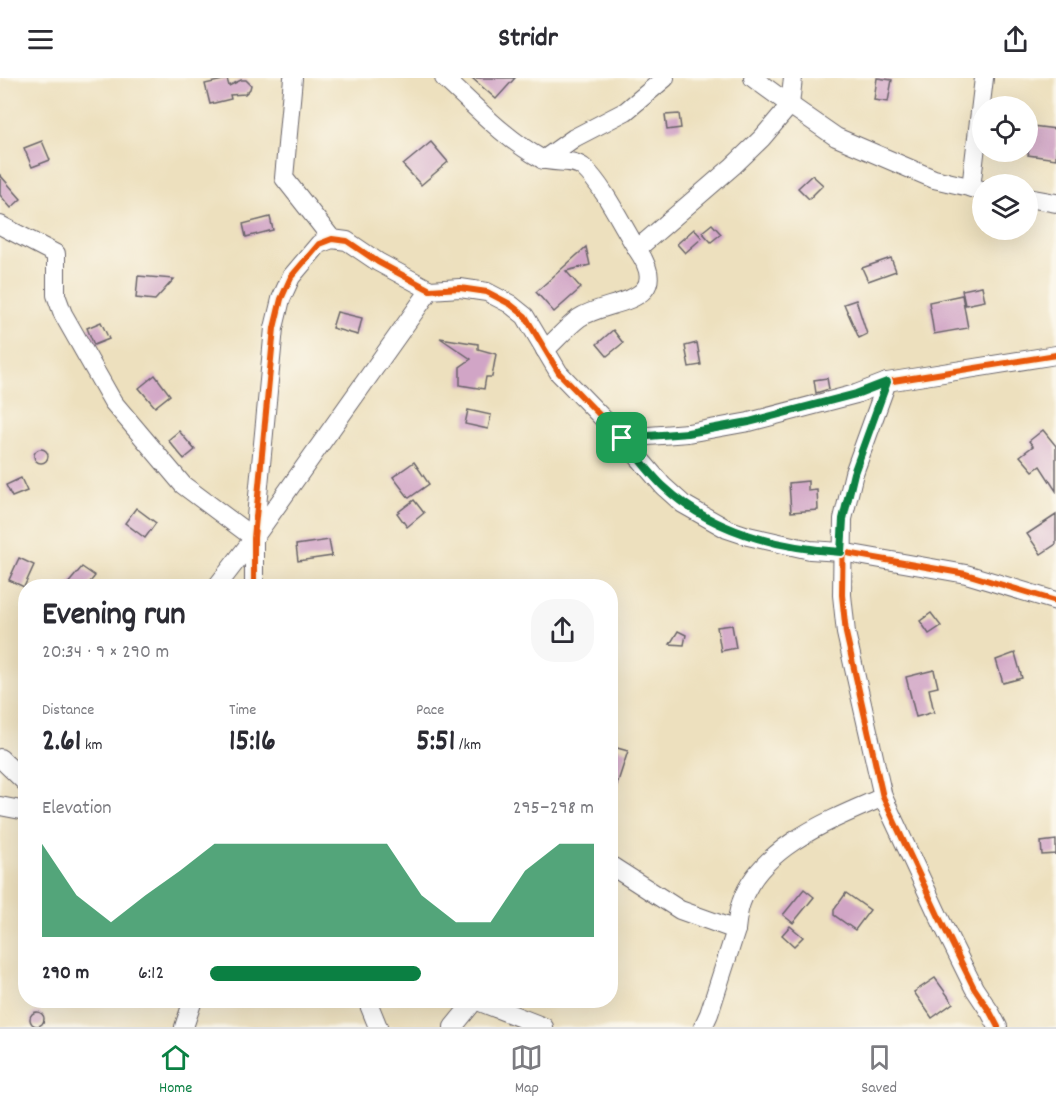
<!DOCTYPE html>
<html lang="en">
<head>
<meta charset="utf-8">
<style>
  body { margin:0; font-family:Dekko,sans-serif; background:#f7f7f7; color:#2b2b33; height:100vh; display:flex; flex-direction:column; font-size:22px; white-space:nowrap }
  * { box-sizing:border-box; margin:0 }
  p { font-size:20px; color:#7c7c81 }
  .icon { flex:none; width:33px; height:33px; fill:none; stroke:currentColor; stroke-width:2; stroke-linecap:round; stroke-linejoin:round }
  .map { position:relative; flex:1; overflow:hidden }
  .drawer { position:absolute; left:18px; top:501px; width:600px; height:429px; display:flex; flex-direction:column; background:#fff; border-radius:24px; box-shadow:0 6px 24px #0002 }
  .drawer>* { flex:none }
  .buttons { position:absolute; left:972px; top:18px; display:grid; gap:12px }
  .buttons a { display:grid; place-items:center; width:66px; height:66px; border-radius:50%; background:#fff; box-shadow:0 6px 24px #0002; font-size:30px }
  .pin { position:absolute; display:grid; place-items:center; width:51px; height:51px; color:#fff; margin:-26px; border-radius:12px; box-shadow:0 3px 9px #0006 }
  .round { display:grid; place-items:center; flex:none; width:63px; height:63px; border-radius:24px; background:#f7f7f7 }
  .head { display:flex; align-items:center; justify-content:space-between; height:102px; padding:0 24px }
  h1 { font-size:33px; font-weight:800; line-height:45px }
  .metrics { display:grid; grid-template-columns:repeat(3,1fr); gap:9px; height:102px; padding:6px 24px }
  .metrics div { display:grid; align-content:center }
  .metrics b { font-size:30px; font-weight:800 }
  .metrics small { font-size:16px; font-weight:400 }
  .metrics p { font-size:16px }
  .chart { height:168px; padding:12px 24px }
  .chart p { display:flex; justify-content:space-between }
  .chart svg { width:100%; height:108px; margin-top:6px; fill:#0b8043; opacity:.7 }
  ul { padding:0 24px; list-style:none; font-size:20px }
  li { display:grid; grid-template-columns:96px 72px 1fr; align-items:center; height:45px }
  li i { height:15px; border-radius:8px; background:#0b8043 }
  header { display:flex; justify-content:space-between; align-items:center; height:78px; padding:0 24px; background:#fff; font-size:27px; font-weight:800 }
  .tab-bar { display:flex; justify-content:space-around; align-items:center; height:84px; border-top:2px solid #e1e1e2; background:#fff; font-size:16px; color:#7c7c81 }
  .tab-bar a { display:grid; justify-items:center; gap:3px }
  .tab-bar .active { color:#0b8043 }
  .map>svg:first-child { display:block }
  .building { fill:#d1a5c6 }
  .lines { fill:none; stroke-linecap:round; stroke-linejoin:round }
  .minor-casing { stroke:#696469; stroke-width:20 }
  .minor { stroke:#fff; stroke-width:18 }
  .cycleway-casing { stroke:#fbf7ec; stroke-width:10 }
  .cycleway { stroke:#e8590c; stroke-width:6 }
  .route-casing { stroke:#fff; stroke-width:12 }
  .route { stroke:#0b8043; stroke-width:8 }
</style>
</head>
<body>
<header><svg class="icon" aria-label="menu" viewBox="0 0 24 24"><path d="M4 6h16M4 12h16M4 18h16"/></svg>Stridr<svg class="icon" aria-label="share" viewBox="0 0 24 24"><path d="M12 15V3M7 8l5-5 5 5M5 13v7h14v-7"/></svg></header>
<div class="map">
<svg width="1056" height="949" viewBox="0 0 1056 949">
  <rect width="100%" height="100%" fill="#fbf7ec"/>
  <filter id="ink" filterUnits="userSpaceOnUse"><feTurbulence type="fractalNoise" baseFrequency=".0167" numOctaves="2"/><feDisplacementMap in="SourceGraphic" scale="12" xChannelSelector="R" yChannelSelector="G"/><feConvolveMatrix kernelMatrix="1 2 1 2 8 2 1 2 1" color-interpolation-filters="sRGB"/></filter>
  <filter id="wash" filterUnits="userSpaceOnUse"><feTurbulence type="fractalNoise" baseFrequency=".008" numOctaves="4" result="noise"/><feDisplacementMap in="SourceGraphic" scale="24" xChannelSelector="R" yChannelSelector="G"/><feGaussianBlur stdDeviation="1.35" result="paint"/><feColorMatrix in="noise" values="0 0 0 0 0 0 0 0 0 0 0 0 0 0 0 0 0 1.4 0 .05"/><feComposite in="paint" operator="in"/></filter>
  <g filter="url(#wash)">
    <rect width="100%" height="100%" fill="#ede0be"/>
    <g id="blocks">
      <!-- building -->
      <g class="building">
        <polygon points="472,0 515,0 496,21"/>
        <polygon points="877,0 892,2 888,24 874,22"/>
        <polygon points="227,1 229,8 241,2 246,2 251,7 250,11 245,16 230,17 231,21 210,26 205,6"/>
        <polygon points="679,36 681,50 667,52 665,37"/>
        <polygon points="1032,48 1056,51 1056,81 1028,77"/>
        <polygon points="42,63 50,82 32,89 24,70"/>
        <polygon points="431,64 448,84 421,107 403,87"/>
        <polygon points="0,97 21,121 11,130 0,117"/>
        <polygon points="812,97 823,107 809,121 798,110"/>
        <polygon points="270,139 273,152 246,159 243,146"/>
        <polygon points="712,146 721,156 711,164 702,154"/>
        <polygon points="694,151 702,160 685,175 677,166"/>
        <polygon points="586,169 590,187 566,193 581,210 554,234 536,214"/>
        <polygon points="891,180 896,193 868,203 862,190"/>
        <polygon points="138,198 174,201 155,222 136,220"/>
        <polygon points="982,208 985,223 965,227 962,212"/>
        <polygon points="962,217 968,250 934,256 929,224"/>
        <polygon points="856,222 867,256 859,260 844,226"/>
        <polygon points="337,234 362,240 358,257 332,250"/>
        <polygon points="101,244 109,261 94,267 87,250"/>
        <polygon points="613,252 623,265 607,278 597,266"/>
        <polygon points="440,260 478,266 478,271 496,276 492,299 486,299 484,311 460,307 460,289 471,281"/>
        <polygon points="697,265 701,287 689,289 685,268"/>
        <polygon points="155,297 170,317 155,329 139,310"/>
        <polygon points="827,300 829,311 816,315 814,302"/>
        <polygon points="468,332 491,337 488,351 465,346"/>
        <polygon points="1043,352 1056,368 1056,413 1040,388 1033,393 1020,378 1033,368 1029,363"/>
        <polygon points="179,353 195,372 184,381 168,362"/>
        <circle cx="41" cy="378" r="7"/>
        <polygon points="414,384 429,406 409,420 393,399"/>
        <polygon points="21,400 27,413 12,419 6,407"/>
        <polygon points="808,403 808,413 817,412 818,432 791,434 789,405"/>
        <polygon points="414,422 424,435 407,449 397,435"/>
        <polygon points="136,430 156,445 145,460 125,445"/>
        <polygon points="1056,437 1056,466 1041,476 1027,456"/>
        <polygon points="329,462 332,478 298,483 296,467"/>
        <polygon points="19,480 34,487 24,509 9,502"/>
        <polygon points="82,489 95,498 87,508 66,508"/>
        <polygon points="931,535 941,548 929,556 920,543"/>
        <polygon points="732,547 736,570 721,573 717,549"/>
        <polygon points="678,553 686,557 684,567 670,566"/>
        <polygon points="1015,575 1022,600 1003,605 996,582"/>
        <polygon points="934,592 938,609 929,611 934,634 916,639 906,599"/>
        <polygon points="610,668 628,673 613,719 610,719"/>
        <polygon points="1056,762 1056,776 1042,777 1041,764"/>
        <polygon points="804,811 814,819 793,845 783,837"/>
        <polygon points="846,815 870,832 855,852 834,837 834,832"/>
        <polygon points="790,848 803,859 794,868 782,857"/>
        <polygon points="935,900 953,925 932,940 914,914"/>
        <circle cx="37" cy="941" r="7"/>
      </g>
    </g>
  </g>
  <g filter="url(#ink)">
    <use href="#blocks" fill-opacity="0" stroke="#696469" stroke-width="1.5"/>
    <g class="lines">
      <defs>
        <g id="minor">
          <polyline points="293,0 284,100 332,161"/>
          <path d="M444 0C474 27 504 60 540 80 553 87 572 79 584 90 604 109 622 147 637 171"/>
          <polyline points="753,0 790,27 793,0"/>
          <polyline points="543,82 574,60 626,33 665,0"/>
          <polyline points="971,110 984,0"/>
          <polyline points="1028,120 1056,125"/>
          <polyline points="0,147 56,176 56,217 63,236 113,324 183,407 254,460"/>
          <path d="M545 272C556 262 567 249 579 240 608 221 676 227 637 171L733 88 762 60 790 27 836 59 934 101 982 112"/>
          <polyline points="622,360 688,355 749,344 856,316 887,304"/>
          <polyline points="217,508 254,460 430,212"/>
          <polyline points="254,508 254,460 274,250 281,221 291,199 319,166 332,161 347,163 378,184 430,212 460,210 487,214 510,226 525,238 559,295 622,360 663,408 683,426 727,451 748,458 810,472 841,474 966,496 1056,523"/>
          <polyline points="0,680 26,705"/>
          <polyline points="0,728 26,733"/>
          <path d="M610 787 680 832 736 852C737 843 738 833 741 825 760 768 833 741 883 719"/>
          <polyline points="367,922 378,949"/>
          <polyline points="475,922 544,949"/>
          <polyline points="184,949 193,922"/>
          <polyline points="453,949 475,922"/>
          <polyline points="703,949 709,936 736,852"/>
          <polyline points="998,949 990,934 974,910 938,837 883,719 846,555 842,517 843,441 854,395 887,304 1056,277"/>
        </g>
      </defs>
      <!-- minor casing -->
      <use href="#minor" class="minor-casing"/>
      <!-- minor -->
      <use href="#minor" class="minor"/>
      <defs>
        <g id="cycleway">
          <polyline points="254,508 254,460 274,250 281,221 291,199 319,166 332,161 347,163 378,184 430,212 460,210 487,214 510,226 525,238 559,295 622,360 663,408 683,426 727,451 748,458 810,472 841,474 966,496 1056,523"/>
          <polyline points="998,949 990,934 974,910 938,837 883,719 846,555 842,517 843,441 854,395 887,304 1056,277"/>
        </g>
      </defs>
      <!-- cycleway casing -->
      <use href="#cycleway" class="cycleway-casing"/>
      <!-- cycleway -->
      <use href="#cycleway" class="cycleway"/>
    </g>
  </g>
  <g class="lines" filter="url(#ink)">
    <defs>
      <path id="route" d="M887 304 854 395 843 441 841 474C778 470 712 454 664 409 649 395 636 376 622 360L688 355 749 344 856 316Z"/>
    </defs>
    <!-- route casing -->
    <use href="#route" class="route-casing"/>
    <!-- route -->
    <use href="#route" class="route"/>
  </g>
</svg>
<div class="buttons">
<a><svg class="icon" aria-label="locate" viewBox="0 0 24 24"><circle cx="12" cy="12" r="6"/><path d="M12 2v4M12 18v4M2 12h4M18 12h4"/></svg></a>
<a><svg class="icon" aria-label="layers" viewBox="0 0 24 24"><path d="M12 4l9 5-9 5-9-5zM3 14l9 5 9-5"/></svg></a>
</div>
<div class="pin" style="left:622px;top:360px;background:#1e9e55"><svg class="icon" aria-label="arrive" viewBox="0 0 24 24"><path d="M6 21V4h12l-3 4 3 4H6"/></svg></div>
<section class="drawer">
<div class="head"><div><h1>Evening run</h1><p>20:34 · 9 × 290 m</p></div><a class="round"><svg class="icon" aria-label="share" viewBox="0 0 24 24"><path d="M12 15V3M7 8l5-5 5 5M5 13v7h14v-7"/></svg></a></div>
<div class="metrics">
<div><p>Distance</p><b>2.61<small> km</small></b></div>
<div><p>Time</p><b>15:16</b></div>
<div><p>Pace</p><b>5:51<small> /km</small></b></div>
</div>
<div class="chart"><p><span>Elevation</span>295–298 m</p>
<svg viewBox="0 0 160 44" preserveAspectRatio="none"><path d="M0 44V6L10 27L20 38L30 27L40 17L50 6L60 6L70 6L80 6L90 6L100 6L110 27L120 38L130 38L140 17L150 6L160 6V44z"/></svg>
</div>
<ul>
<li><b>290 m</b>6:12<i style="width:55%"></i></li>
</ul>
</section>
</div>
<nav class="tab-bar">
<a class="active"><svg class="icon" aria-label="home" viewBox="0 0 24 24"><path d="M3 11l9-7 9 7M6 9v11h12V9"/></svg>Home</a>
<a><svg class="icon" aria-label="map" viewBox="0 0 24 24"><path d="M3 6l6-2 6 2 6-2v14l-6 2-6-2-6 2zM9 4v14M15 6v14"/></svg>Map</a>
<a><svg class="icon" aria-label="saved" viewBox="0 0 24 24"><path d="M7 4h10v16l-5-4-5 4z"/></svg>Saved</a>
</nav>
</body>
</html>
